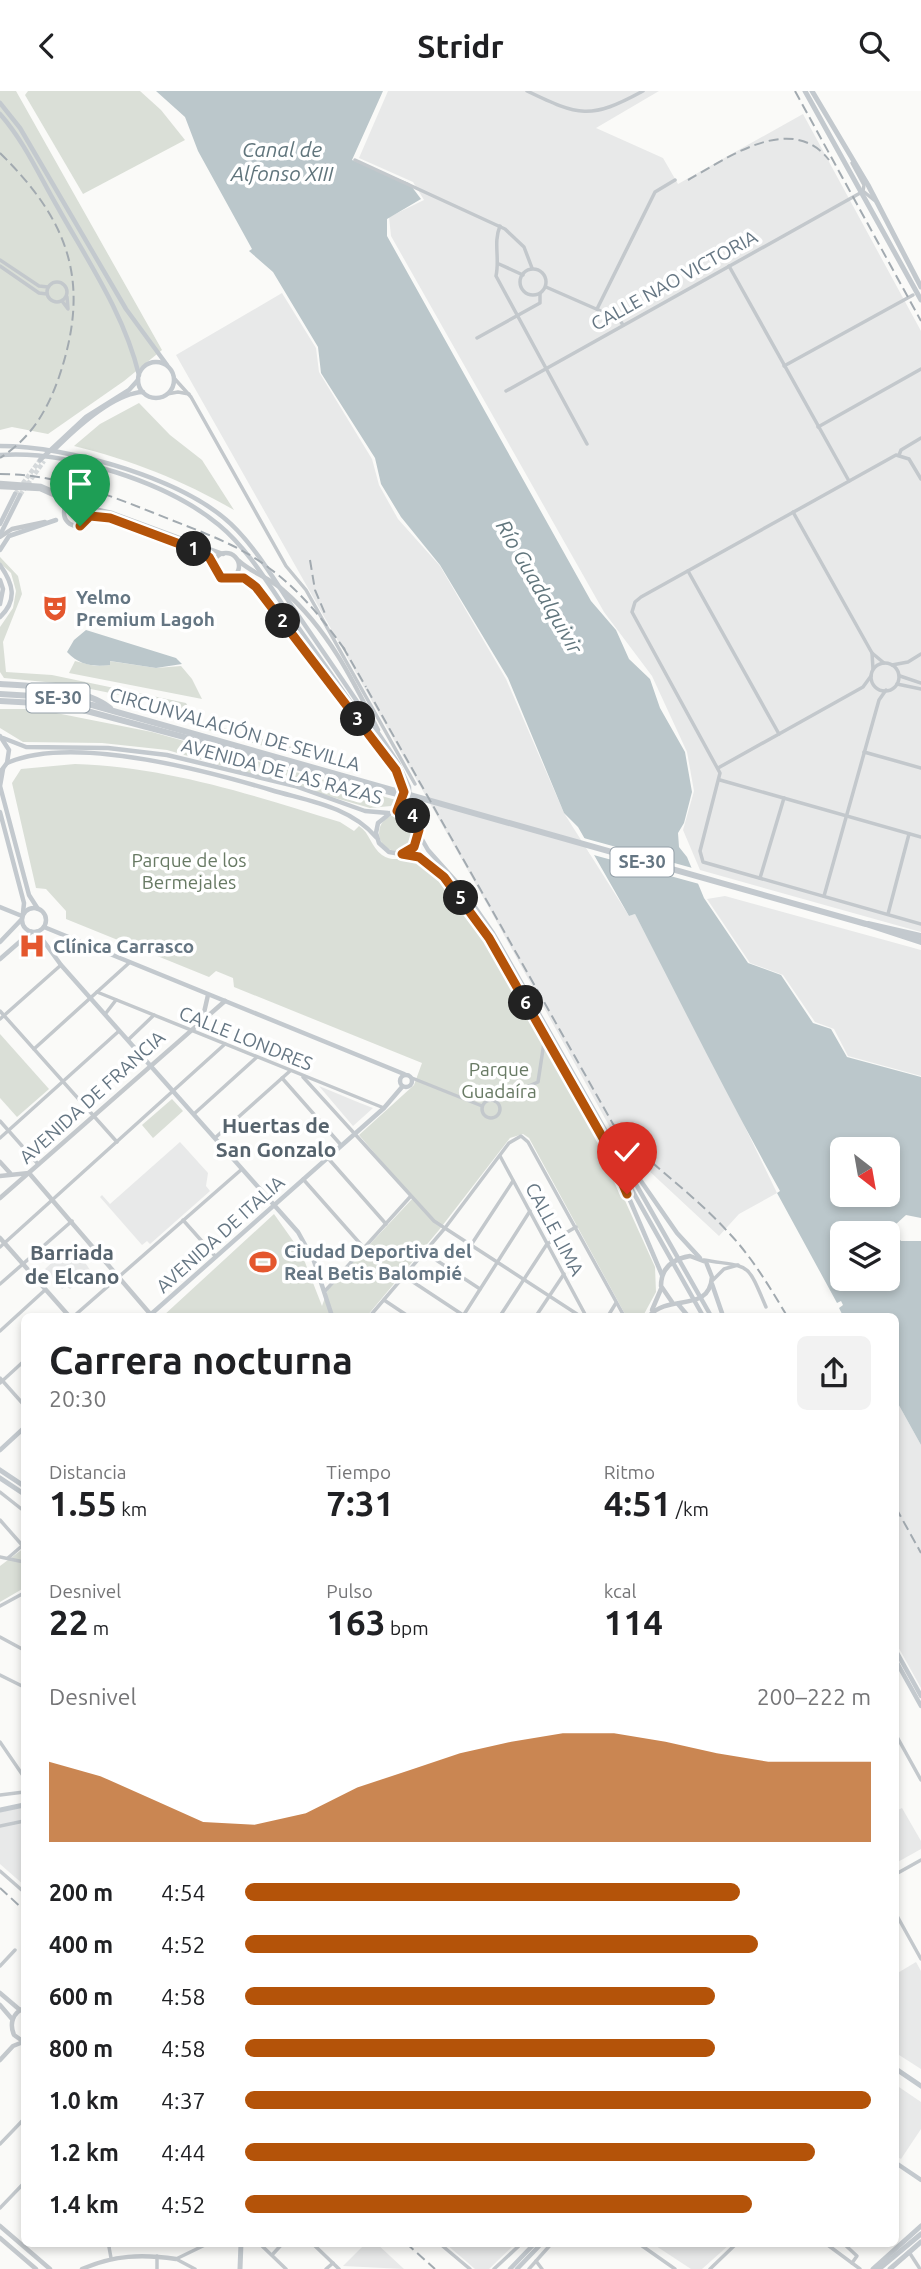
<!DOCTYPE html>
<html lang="es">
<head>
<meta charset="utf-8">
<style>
  body { margin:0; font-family:Ubuntu,sans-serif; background:#f2f2f2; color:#202124; height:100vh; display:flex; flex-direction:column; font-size:26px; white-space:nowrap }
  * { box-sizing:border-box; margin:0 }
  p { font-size:23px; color:#757577 }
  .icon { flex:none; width:38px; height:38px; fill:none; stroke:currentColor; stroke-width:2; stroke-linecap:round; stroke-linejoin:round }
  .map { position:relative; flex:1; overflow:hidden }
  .drawer { position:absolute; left:21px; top:1222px; width:878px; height:934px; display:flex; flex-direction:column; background:#fff; border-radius:10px; box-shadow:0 4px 10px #0003 }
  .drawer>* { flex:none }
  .needle { width:46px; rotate:149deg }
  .controls { position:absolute; left:830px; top:1046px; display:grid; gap:14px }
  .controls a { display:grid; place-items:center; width:70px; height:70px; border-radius:10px; background:#fff; box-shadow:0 4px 10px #0003; font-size:35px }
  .pin { position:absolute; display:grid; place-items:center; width:60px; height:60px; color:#fff; margin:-72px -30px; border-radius:50% 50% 50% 0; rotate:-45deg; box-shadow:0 0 7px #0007 }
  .pin .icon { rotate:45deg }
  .km { position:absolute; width:35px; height:35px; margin:-18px; border-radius:50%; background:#222; color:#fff; font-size:19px; line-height:35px; text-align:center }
  .round { display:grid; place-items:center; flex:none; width:74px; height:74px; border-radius:10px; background:#f2f2f2 }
  .head { display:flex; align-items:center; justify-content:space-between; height:119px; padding:0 28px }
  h1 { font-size:38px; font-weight:600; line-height:52px }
  .figures { display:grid; grid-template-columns:repeat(3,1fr); gap:10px; height:119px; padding:7px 28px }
  .figures div { display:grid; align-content:center }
  .figures b { font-size:35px; font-weight:600 }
  .figures small { font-size:19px; font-weight:400 }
  .figures p { font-size:19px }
  .chart { height:196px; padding:14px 28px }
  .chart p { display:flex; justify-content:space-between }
  .chart svg { width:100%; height:126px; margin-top:7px; fill:#b45309; opacity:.7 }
  ul { padding:0 28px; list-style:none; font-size:23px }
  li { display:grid; grid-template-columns:112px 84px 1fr; align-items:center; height:52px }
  li i { height:18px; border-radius:9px; background:#b45309 }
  header { display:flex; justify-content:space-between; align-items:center; height:91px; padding:0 28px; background:#fff; font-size:32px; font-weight:600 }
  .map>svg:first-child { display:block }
  .built { fill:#e8e9e9 }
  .green { fill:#dadfd7 }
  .water { fill:#bbc7cb; fill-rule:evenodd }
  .pier { fill:#fafaf8 }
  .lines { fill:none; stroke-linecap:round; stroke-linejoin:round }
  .secondary-tunnel { stroke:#d5d9db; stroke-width:4.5; stroke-dasharray:4.5 2; stroke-linecap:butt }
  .minor { stroke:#c3c8cc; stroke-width:3.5 }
  .tertiary { stroke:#c3c8cc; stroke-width:4.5 }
  .secondary { stroke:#c3c9ce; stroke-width:4.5 }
  .primary { stroke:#c3c9ce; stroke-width:5 }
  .trunk { stroke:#c3c9ce; stroke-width:5 }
  .motorway { stroke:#c3c9ce; stroke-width:6 }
  .rail { stroke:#a2aab0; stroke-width:2; stroke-dasharray:10 5; stroke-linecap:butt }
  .route-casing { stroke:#fff; stroke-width:14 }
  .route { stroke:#b45309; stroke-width:9 }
  .labels { text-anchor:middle; stroke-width:7; stroke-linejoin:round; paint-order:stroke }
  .shield { fill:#fff; stroke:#939fa8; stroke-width:2 }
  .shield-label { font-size:18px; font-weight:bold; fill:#657683 }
  .street-label { font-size:19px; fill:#657683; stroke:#fff }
  .poi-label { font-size:19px; font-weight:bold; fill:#657683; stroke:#fff; text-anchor:start }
  .park-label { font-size:19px; fill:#687a64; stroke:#fff }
  .water-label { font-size:21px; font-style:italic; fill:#60757c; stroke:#fff }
  .neighbourhood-label { font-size:21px; font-weight:bold; fill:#57646e; stroke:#fff }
</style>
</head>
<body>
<header><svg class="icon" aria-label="back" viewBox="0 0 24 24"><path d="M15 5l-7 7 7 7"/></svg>Stridr<svg class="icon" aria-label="search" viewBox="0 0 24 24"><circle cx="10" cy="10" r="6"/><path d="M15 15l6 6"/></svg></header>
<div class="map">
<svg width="921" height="2178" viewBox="0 0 921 2178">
  <rect width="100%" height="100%" fill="#fafaf8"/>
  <!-- built -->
  <g class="built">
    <polygon points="388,0 659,0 596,37 663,67 678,93 803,23 921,240 921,841 700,779 683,739 694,700 687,661 652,585 604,521 391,145 389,126 424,109 413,91 359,67"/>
    <polygon points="282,202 316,257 319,281 372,368 379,394 398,428 440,475 506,588 564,722 629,825 635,823 713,970 777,1102 739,1123 719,1145 618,1051 488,815 176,264"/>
    <polygon points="725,805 921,859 921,985 848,965 834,938 815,931 783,884 750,872 707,808"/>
    <polygon points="319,995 360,1012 373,1017 353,1035"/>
    <polygon points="180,1051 208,1082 206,1095 210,1100 150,1153 147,1150 142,1154 100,1106 102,1104 110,1113"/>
    <polygon points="69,1156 82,1167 90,1179 70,1198 66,1195 62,1198 45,1178"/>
    <polygon points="896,1309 921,1354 921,1597 896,1552"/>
    <polygon points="24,1715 24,1794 0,1773 0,1720"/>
    <polygon points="902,1717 921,1750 921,1758 896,1772 896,1720"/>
    <polygon points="916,1871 921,1880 921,1978 896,1962 896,1883"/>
    <polygon points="896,1994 921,2011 921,2038 901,2068 896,2065"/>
    <polygon points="376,2152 404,2178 343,2175 365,2153"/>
    <polygon points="446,2153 515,2153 489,2178 475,2178"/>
    <polygon points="653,2153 730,2153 702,2178 691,2178"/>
  </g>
  <!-- green -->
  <g class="green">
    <polygon points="0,0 16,0 162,259 124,290 48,343 12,336 0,339"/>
    <polygon points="28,0 140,0 161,19 185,49 83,103 25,4"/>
    <path d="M139 312 170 344 202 369 234 419C182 389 131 369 74 355L100 333Z"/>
    <polygon points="0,466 18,485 22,503 3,551 6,581 52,584 186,612 195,629 335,668 334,670 301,666 191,634 179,616 66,593 4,587 0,581 0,536 13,517 16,500 11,482 0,472"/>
    <polygon points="75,570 95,575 110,574 109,570 156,577 181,575 192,588 202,608 69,582"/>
    <polygon points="0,618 36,618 152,641 396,709 391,715 370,717 167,659 102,652 23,651 0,637"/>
    <path d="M75 673C168 676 252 704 340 731L354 740 359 735C370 742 371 756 382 764 393 772 403 765 414 769 439 779 458 810 474 832L594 1041 655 1176 656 1201 643 1225H626L529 1047 523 1043 510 1047 439 1139 367 1225H163L274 1123 301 1161 322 1215 328 1198 413 1107 359 1044 414 994 422 972 234 896 233 887 216 880 209 886 66 828V820L46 798 36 797 12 692 21 678Z"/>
    <circle cx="397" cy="742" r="18"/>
    <polygon points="0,943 49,998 17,1026 0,1007"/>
    <polygon points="172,1008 183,1020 153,1047 142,1034"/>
    <polygon points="24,1457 24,1497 0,1511 0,1475"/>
  </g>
  <!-- water -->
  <g class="water">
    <path d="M156 0H383L352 69 409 92 421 108 387 128V145L591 510 616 539 629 568 650 588 660 617 685 661 692 701 684 732 678 742 679 756 687 766 704 807 748 872 781 884 813 932 831 938 847 966 921 986V1127L906 1124 895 1134V1143L901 1150H921V1354L896 1309V1225H843L839 1217 843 1214 841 1210 837 1212 777 1102 780 1100C729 1009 683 916 635 823L629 825 578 736 564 722 508 587 440 474 401 426 381 393 375 367 321 282 318 256 273 181 249 160 252 158 198 60 185 26ZM842 1059H887V1104H842ZM842 1143H887V1188H842Z"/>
    <path d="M86 539 176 567 182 573 156 577 110 570V574C93 576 79 574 67 561L74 549Z"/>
  </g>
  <!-- pier -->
  <polygon class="pier" points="580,746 696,778 703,794 590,763"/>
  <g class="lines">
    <!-- secondary-tunnel -->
    <g class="secondary-tunnel">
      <polyline points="15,403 40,369"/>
      <polyline points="20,404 44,370"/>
    </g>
    <!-- minor -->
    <g class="minor">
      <path d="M527 0C579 25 590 29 643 0"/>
      <polyline points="355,69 505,138 524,156 532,177"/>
      <polyline points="852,72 864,94 863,100 874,109"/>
      <path d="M500 135C493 152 500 167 496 185L587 353"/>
      <polyline points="0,169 39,195 48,196"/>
      <polyline points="499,173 523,184"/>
      <polyline points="0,175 39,202 47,203"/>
      <polyline points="729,175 849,390"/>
      <circle cx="533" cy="191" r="13"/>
      <circle cx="57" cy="201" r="10"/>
      <polyline points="546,196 619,228 623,234"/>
      <polyline points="62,210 68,218 67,206"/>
      <polyline points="597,218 655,101 675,89"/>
      <polyline points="477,247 540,212 540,203"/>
      <polyline points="784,275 913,204"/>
      <polyline points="174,287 191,306 286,475 306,499 415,693"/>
      <polyline points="506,300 862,101"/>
      <polyline points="167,303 178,301 189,303"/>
      <polyline points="818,336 921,278"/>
      <polyline points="899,364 901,359 921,347"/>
      <polyline points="921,388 909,368 896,364 641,506 635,511 632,521 720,682 700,760 703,771 921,833"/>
      <polyline points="793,421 872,562 884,572"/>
      <polyline points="688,480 779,643"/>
      <polyline points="872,562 873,578"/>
      <circle cx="885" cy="586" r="14"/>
      <polyline points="892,574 908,571 921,563"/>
      <polyline points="900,585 921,592"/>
      <polyline points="897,593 921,598"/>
      <polyline points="864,661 921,677"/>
      <polyline points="718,677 863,596 871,585"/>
      <polyline points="720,689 921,746"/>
      <polyline points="760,787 784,707"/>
      <polyline points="824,805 879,609 886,599"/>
      <polyline points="888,823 909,743"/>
      <polyline points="97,901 384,1017"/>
      <polyline points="0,920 117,1051"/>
      <polyline points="106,922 116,909"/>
      <polyline points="0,928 61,874"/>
      <polyline points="129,948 154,924"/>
      <polyline points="34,958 129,872"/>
      <polyline points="303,986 434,1130 580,1225"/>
      <polyline points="282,987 341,1054"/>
      <polyline points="412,987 482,1015"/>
      <circle cx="491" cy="1018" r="9"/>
      <polyline points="495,1010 538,991 545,945"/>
      <polyline points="195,1022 257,966"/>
      <polyline points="0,1030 38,1073"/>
      <polyline points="216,1046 290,980"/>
      <polyline points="0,1047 119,940"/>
      <polyline points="500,1065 586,1225"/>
      <polyline points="327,1066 386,1133"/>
      <polyline points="303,1088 364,1157"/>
      <polyline points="183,1129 216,1166"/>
      <polyline points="471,1154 513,1090"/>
      <polyline points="0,1156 225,953"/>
      <polyline points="424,1161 480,1198"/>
      <path d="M704 1169C751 1177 746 1169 766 1216"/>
      <polyline points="404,1185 463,1224"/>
      <polyline points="713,1189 724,1178 738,1174"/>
      <polyline points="0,1193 72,1130"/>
      <polyline points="325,1200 410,1106"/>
      <polyline points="384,1209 408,1225"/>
      <polyline points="74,1225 242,1078"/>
      <polyline points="370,1225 445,1137 509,1052 521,1045 528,1051 624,1225"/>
      <polyline points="463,1225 530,1120"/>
      <polyline points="500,1225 547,1153 576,1136"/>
      <polyline points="536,1225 564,1183"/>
      <polyline points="608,1225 616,1212"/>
      <polyline points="0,1240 45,1199"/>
      <polyline points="0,1287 24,1314"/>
      <polyline points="0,1292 24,1270"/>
      <polyline points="0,1401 24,1420"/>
      <polyline points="0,1429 22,1454"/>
      <polyline points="0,1466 24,1471"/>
      <polyline points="8,1467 23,1454"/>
      <polyline points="0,1515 24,1502"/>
      <polyline points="0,1546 24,1559"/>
      <polyline points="0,1584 24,1596"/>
      <polyline points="896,1644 921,1689"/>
      <polyline points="0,1651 24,1686"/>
      <polyline points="0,1704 24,1701"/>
      <polyline points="0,1735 24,1730"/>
      <polyline points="0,1780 24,1801"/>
      <polyline points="896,1783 921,1769"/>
      <polyline points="896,1823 921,1868"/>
      <polyline points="0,1875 15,1859"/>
      <polyline points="0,2053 24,2028"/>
      <polyline points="0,2117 24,2092"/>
      <polyline points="259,2152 286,2178"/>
      <polyline points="312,2152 339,2178"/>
      <polyline points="439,2152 470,2178"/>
      <polyline points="638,2152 675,2178"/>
      <polyline points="825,2152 860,2178"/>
      <polyline points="843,2152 857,2165 852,2172"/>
      <polyline points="909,2161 920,2178"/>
      <polyline points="272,2164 283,2152"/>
      <polyline points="111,2167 109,2156 112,2152"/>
      <polyline points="176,2168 209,2152"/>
      <polyline points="178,2169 195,2178"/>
      <polyline points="536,2170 542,2178"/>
      <polyline points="157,2178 157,2165"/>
      <polyline points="326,2178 333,2172"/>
      <polyline points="494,2178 522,2152"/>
      <polyline points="529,2178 552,2152"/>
      <polyline points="710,2178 737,2152"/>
    </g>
    <!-- tertiary -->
    <g class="tertiary">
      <polyline points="0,392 41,395 73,409"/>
      <polyline points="0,396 40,398 60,407 65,416"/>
      <circle cx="77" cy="422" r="13"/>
      <polyline points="90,417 112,422 223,463"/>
      <path d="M90 425C117 430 200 451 213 474"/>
      <polyline points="0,446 12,438 45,431"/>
      <circle cx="226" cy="475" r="13"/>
      <path d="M239 470C252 482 270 487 284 500 327 537 353 589 378 639"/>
      <polyline points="232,487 244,487 256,496 370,643"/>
      <polyline points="203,926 208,904"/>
      <polyline points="0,1071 10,1082"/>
      <polyline points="0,1085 29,1082 152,1225"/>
      <polyline points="0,1107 225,910"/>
      <polyline points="0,1147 69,1225"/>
      <polyline points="652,1219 661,1198"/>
      <path d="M649 1225C669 1202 709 1223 712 1186L706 1171 690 1165C673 1168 661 1177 661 1195L672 1211"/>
      <polyline points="0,1902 20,1919"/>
      <polyline points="0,1914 12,1928"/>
      <path d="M24 1917C13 1922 9 1932 14 1944L24 1951"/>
      <polyline points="0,1969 13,1955 23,1951"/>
      <polyline points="0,2135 50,2178"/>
      <polyline points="0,2147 36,2178"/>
      <path d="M82 2178C114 2164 142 2163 176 2168"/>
    </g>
    <!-- secondary -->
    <g class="secondary">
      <polyline points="0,12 20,37 126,218 167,274"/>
      <path d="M0 23C24 50 39 84 57 115 87 169 124 222 139 284"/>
      <circle cx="156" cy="289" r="18"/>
      <path d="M0 355C68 355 189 388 237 439 260 463 277 494 296 521 330 571 365 621 398 672L409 696 410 723"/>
      <path d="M54 359C74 339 114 302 143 301"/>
      <path d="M0 364C67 359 167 391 219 434 248 458 269 494 291 526 326 576 363 627 396 679L404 701 397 719"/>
      <polyline points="40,369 86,326 129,299 138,289"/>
      <polyline points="0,433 15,403"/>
      <polyline points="0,444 20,404"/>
      <polyline points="0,459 9,445 56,429"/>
      <path d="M0 474C13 492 18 509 0 526"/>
      <polyline points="0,489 3,498 0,513"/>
      <polyline points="0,645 9,659 7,672 1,680"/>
      <polyline points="3,647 26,656 108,657 167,664 295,695 365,720 388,722"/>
      <path d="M7 672C72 643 204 679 271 699 308 710 349 715 376 746"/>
      <polyline points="3,678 0,695 29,804 38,818"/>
      <polyline points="0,721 24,812 23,822"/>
      <polyline points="420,745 428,759 461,796 493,842 711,1225"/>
      <polyline points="402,763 417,752 419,736 411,724 393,720 378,732 376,742 379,752 389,761 419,766 429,772 468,816 508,879 703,1225"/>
      <polyline points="0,816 22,825"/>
      <circle cx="34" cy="829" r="12"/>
      <polyline points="44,836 404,983"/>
      <polyline points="37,841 61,874 298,1141 314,1170 332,1225"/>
      <polyline points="0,851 21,829"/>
      <polyline points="0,868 31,841"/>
      <circle cx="406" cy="990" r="6"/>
      <polyline points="627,1070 677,1142 700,1167"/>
      <polyline points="614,1072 662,1184"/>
      <polyline points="712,1193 723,1225"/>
      <polyline points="678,1213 688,1225"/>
      <polyline points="149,1225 384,1017 402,996"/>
      <polyline points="0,1359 24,1337"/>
      <polyline points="896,1560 921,1605"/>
      <polyline points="896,1570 921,1615"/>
      <polyline points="896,2072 921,2089"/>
      <polyline points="510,2178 535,2152"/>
      <polyline points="517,2178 542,2152"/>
    </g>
    <!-- primary -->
    <g class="primary">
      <polyline points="0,1379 24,1395"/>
      <polyline points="0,1387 24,1403"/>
      <polyline points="0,1719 24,1714"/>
      <polyline points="896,1978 921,1995"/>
      <polyline points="240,2178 241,2152"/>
      <polyline points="873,2178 921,2135"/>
      <polyline points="879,2178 921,2143"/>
      <polyline points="890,2178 921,2151"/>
    </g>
    <!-- trunk -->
    <g class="trunk">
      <polyline points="805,0 921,209"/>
      <polyline points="812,0 868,94 921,196"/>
    </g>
    <!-- motorway -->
    <g class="motorway">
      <path d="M0 593C33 595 83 596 110 617"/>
      <polyline points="0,603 50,606 92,614 866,833 921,851"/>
      <polyline points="0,610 37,612 83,619 416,708"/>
      <polyline points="868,833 921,845"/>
    </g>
    <!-- rail -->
    <g class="rail">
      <polyline points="795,0 921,230"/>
      <path d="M0 62C70 131 91 192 59 286 47 320 31 347 0 367"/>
      <path d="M688 89C726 68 791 20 829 69"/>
      <path d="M0 383C61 383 113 406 169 428 204 442 239 454 269 477 301 500 325 531 348 563"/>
      <polyline points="310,469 315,499 326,525"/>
      <polyline points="343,556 366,596"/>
      <path d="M367 598 613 1033C648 1073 693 1102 728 1141 752 1166 769 1195 787 1225"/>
      <polyline points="896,1417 921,1462"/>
      <polyline points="0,1797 24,1819"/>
      <polyline points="406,2152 435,2178"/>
    </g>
  </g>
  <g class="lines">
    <defs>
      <polyline id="route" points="80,435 90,425 110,427 201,461 209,466 221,487 244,487 256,496 396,679 404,701 397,720 413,726 419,739 414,756 402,763 419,766 444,786 489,847 604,1049 627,1103"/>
    </defs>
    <!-- route casing -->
    <use href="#route" class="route-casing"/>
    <!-- route -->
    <use href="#route" class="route"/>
  </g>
  <!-- icons -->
  <defs>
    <symbol id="theatre-bare" viewBox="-9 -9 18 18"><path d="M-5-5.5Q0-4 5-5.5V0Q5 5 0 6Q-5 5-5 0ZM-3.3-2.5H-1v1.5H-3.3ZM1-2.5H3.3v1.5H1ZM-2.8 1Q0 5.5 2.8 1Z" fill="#e4572e" stroke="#fff" stroke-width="2.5" paint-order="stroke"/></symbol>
    <symbol id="hospital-bare" viewBox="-9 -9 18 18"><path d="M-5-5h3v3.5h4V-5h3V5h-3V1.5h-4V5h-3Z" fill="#e4572e" stroke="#fff" stroke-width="2.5" paint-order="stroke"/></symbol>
    <symbol id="stadium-bare" viewBox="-9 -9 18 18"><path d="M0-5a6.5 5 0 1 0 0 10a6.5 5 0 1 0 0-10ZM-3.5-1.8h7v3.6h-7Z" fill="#e4572e" stroke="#fff" stroke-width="2.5" paint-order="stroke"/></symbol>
  </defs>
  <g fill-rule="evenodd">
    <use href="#theatre-bare" x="36" y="498" width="38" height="38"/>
    <use href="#hospital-bare" x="13" y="836" width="38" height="38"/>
    <use href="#stadium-bare" x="244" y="1152" width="38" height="38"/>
  </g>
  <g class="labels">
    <!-- shield labels -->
    <g class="shield">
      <rect x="26.5" y="592.5" width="63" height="29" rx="5"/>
      <rect x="610.5" y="756.5" width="63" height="29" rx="5"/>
    </g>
    <g class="shield-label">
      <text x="58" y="613">SE-30</text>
      <text x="642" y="777">SE-30</text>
    </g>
    <!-- street labels -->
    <g class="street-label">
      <text transform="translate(674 189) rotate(-29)" y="7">CALLE NAO VICTORIA</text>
      <text transform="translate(235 638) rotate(16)" y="7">CIRCUNVALACIÓN DE SEVILLA</text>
      <text transform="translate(282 680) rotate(15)" y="7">AVENIDA DE LAS RAZAS</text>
      <text transform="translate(246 947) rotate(22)" y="7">CALLE LONDRES</text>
      <text transform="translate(92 1006) rotate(-42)" y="7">AVENIDA DE FRANCIA</text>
      <text transform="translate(555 1138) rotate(62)" y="7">CALLE LIMA</text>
      <text transform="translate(220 1143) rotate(-42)" y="7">AVENIDA DE ITALIA</text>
    </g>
    <!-- poi labels -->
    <g class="poi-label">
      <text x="76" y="513">Yelmo<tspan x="76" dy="22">Premium Lagoh</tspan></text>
      <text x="53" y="862">Clínica Carrasco</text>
      <text x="284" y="1167">Ciudad Deportiva del<tspan x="284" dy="22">Real Betis Balompié</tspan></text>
    </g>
    <!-- park labels -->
    <g class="park-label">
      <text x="189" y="776">Parque de los<tspan x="189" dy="22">Bermejales</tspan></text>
      <text x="499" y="985">Parque<tspan x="499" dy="22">Guadaíra</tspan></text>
    </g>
    <!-- water labels -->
    <g class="water-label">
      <text x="282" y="66">Canal de<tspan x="282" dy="24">Alfonso XIII</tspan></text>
      <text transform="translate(539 496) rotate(60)" y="7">Río Guadalquivir</text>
    </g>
    <!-- neighbourhood labels -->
    <g class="neighbourhood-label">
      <text x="276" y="1042">Huertas de<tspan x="276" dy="24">San Gonzalo</tspan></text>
      <text x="72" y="1169">Barriada<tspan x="72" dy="24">de Elcano</tspan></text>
    </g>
  </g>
</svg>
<div class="controls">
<a><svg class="needle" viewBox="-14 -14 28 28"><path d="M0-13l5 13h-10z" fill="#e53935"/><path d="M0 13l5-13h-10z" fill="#757577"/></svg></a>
<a><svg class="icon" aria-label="layers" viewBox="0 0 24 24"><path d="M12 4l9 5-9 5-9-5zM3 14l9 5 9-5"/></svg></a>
</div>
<div class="pin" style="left:80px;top:435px;background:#1e9e55"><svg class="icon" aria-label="arrive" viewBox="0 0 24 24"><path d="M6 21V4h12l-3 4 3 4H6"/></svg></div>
<div class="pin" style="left:627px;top:1103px;background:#d93025"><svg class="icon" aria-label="check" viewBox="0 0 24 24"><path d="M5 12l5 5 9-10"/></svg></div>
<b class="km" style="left:194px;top:458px">1</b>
<b class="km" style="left:283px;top:530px">2</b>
<b class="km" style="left:358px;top:628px">3</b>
<b class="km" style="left:413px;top:725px">4</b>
<b class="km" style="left:461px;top:807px">5</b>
<b class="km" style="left:526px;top:912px">6</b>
<section class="drawer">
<div class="head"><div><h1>Carrera nocturna</h1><p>20:30</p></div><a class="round"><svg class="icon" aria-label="share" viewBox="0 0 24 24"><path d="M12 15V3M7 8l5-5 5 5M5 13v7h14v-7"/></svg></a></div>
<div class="figures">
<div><p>Distancia</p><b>1.55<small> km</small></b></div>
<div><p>Tiempo</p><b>7:31</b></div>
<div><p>Ritmo</p><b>4:51<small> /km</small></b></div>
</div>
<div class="figures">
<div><p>Desnivel</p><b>22<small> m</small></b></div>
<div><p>Pulso</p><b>163<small> bpm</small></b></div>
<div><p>kcal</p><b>114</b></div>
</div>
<div class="chart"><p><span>Desnivel</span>200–222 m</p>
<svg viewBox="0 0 160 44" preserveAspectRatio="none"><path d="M0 44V16L10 21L20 29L30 37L40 38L50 34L60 25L70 19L80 13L90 9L100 6L110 6L120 9L130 13L140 16L150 16L160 16V44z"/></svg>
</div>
<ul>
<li><b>200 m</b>4:54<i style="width:79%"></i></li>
<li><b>400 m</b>4:52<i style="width:82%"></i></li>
<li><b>600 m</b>4:58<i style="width:75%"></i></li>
<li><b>800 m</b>4:58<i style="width:75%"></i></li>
<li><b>1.0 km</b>4:37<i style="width:100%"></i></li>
<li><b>1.2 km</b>4:44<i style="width:91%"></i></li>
<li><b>1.4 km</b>4:52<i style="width:81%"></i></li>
</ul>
</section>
</div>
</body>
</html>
